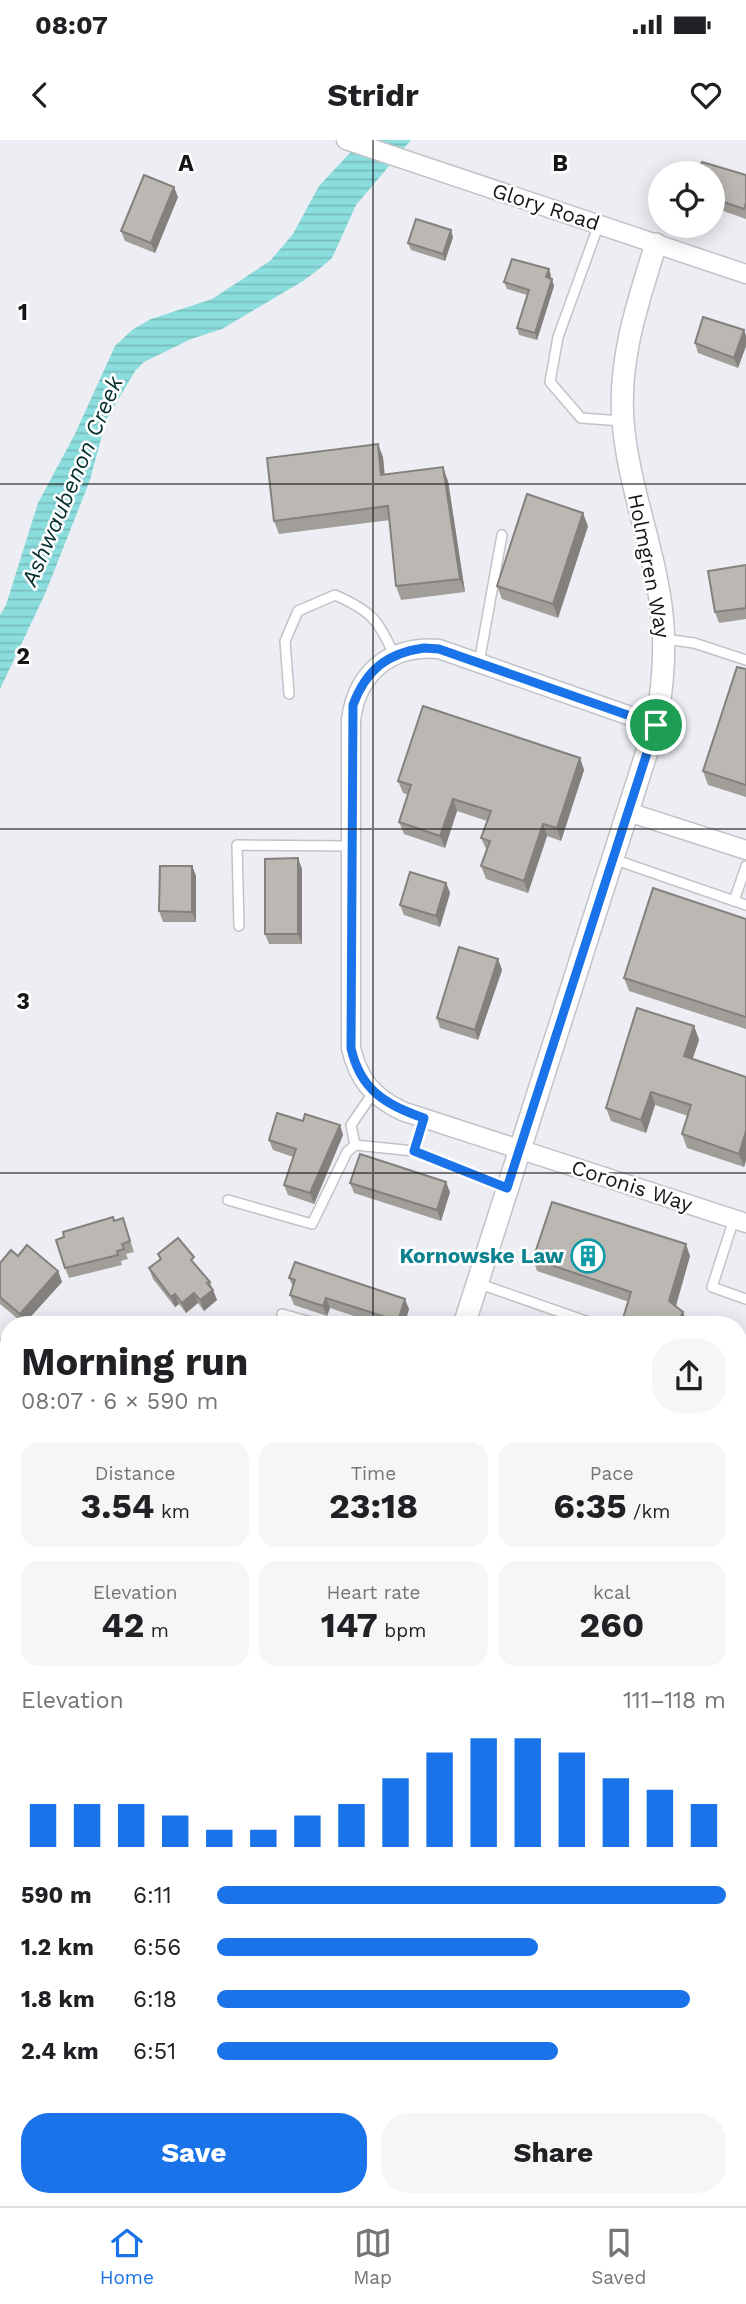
<!DOCTYPE html>
<html lang="en">
<head>
<meta charset="utf-8">
<style>
  body { margin:0; font-family:"Work Sans",sans-serif; background:#f6f6f6; color:#202124; height:100vh; display:flex; flex-direction:column; font-size:26px; white-space:nowrap }
  * { box-sizing:border-box; margin:0 }
  p { font-size:23px; color:#757577 }
  .icon { flex:none; width:38px; height:38px; fill:none; stroke:currentColor; stroke-width:2; stroke-linecap:round; stroke-linejoin:round }
  .map { position:relative; flex:1; overflow:hidden }
  .sheet { position:absolute; left:0px; top:1176px; width:747px; height:891px; display:flex; flex-direction:column; background:#fff; border-radius:28px 28px 0 0; box-shadow:0 4px 18px #0003 }
  .sheet>* { flex:none }
  .controls { position:absolute; left:648px; top:21px; display:grid; gap:14px }
  .controls a { display:grid; place-items:center; width:77px; height:77px; border-radius:50%; background:#fff; box-shadow:0 4px 18px #0003; font-size:35px }
  .pin { position:absolute; display:grid; place-items:center; width:60px; height:60px; color:#fff; margin:-30px; border:4px solid #fff; border-radius:50%; box-shadow:0 2px 7px #0007 }
  .round { display:grid; place-items:center; flex:none; width:74px; height:74px; border-radius:28px; background:#f6f6f6 }
  .summary { display:flex; align-items:center; justify-content:space-between; height:119px; padding:0 21px }
  h1 { font-size:38px; font-weight:700; line-height:52px }
  .figures { display:grid; grid-template-columns:repeat(3,1fr); gap:10px; height:119px; padding:7px 21px }
  .figures div { display:grid; align-content:center; border-radius:18px; background:#f6f6f6; text-align:center }
  .figures b { font-size:35px; font-weight:700 }
  .figures small { font-size:19px; font-weight:400 }
  .figures p { font-size:19px }
  .chart { height:196px; padding:14px 21px }
  .chart p { display:flex; justify-content:space-between }
  .chart svg { width:100%; height:126px; margin-top:7px; stroke:#1a73e8; stroke-width:6 }
  .button { display:flex; gap:14px; margin-top:auto; padding:14px 21px }
  .button a { flex:1; height:80px; border-radius:28px; background:#1a73e8; color:#fff; font-size:28px; font-weight:700; line-height:80px; text-align:center }
  .button a+a { background:#f6f6f6; color:#202124 }
  ul { padding:0 21px; list-style:none; font-size:23px }
  li { display:grid; grid-template-columns:112px 84px 1fr; align-items:center; height:52px }
  li i { height:18px; border-radius:9px; background:#1a73e8 }
  .status { display:flex; justify-content:space-between; align-items:center; height:49px; padding:0 35px; background:#fff; direction:ltr }
  .status svg { height:19px; fill:currentColor }
  header { display:flex; justify-content:space-between; align-items:center; height:91px; padding:0 21px; background:#fff; font-size:32px; font-weight:700 }
  .dock { display:flex; justify-content:space-around; align-items:center; height:98px; border-top:2px solid #e0e0e0; background:#fff; font-size:19px; color:#757577 }
  .dock a { display:grid; justify-items:center; gap:4px }
  .dock .on { color:#1a73e8 }
  .map>svg:first-child { display:block }
  .water { fill:url(#water-rules) }
  .lines { fill:none; stroke-linecap:round; stroke-linejoin:round }
  .service-casing { stroke:#c2c3c8; stroke-width:12 }
  .minor-casing { stroke:#c2c3c8; stroke-width:21 }
  .tertiary-casing { stroke:#c2c3c8; stroke-width:24 }
  .service { stroke:#fff; stroke-width:9 }
  .minor { stroke:#fff; stroke-width:18 }
  .tertiary { stroke:#fff; stroke-width:21 }
  .rail { stroke:#2d2d2f; stroke-width:5; stroke-dasharray:10 5; stroke-linecap:butt }
  .wall { fill:#a19d99 }
  .shaded-wall { fill:#83807d }
  .building { fill:#bbb7b2; stroke:#83807d; stroke-width:2 }
  .route-casing { stroke:#fff; stroke-width:14 }
  .route { stroke:#1a73e8; stroke-width:9 }
  .grid { fill:none; stroke:#161618; stroke-width:2; stroke-opacity:0.55 }
  .labels { text-anchor:middle; stroke-width:5; stroke-linejoin:round; paint-order:stroke }
  .street-label { font-size:21px; fill:#161618; stroke:#fff }
  .culture-label { font-size:21px; font-weight:bold; fill:#0d838f; stroke:#fff; text-anchor:end }
  .water-label { font-size:23px; font-style:italic; fill:#073030; stroke:#fff }
  .grid-label { font-size:23px; text-anchor:middle; font-weight:bold; fill:#161618; stroke:#fff; stroke-width:5; stroke-linejoin:round; paint-order:stroke }
</style>
</head>
<body>
<div class="status"><b>08:07</b><svg viewBox="0 0 49 12"><path d="M0 12V9h3v3zM5 12V6h3v6zM10 12V3h3v9zM15 12V0h3v12zM26 1h20v11H26zM47 4h2v5h-2z"/></svg></div>
<header><svg class="icon" aria-label="back" viewBox="0 0 24 24"><path d="M15 5l-7 7 7 7"/></svg>Stridr<svg class="icon" aria-label="heart" viewBox="0 0 24 24"><path d="M12 20l-8-8c-3-5 5-10 8-4 3-6 11-1 8 4z"/></svg></header>
<div class="map">
<svg width="746" height="2066" viewBox="0 0 746 2066">
  <defs>
    <pattern id="water-rules" width="6" height="5" patternUnits="userSpaceOnUse" patternTransform="scale(1.75)"><rect width="6" height="5" fill="#8cdddd"/><path d="M0 2.5h6" fill="none" stroke="#78bdbd"/></pattern>
  </defs>
  <rect width="100%" height="100%" fill="#edeef4"/>
  <!-- water -->
  <polygon class="water" points="362,0 411,0 356,65 332,118 323,126 303,141 222,189 191,199 144,222 135,231 106,280 90,340 45,454 0,549 0,475 6,465 38,363 75,294 115,206 132,190 151,179 212,159 270,121 293,94 319,46"/>
  <g class="lines">
    <defs>
      <g id="service">
        <polyline points="599,84 558,197 550,242 581,278 622,281"/>
        <polyline points="664,499 694,503 746,520"/>
        <polyline points="479,523 502,395"/>
        <path d="M289 554 285 501 298 471 335 455C371 471 378 479 394 515"/>
        <polyline points="613,719 746,765"/>
        <polyline points="734,761 746,726"/>
        <polyline points="239,786 237,705 351,706"/>
        <polyline points="355,1005 351,985 373,953"/>
        <polyline points="414,1011 424,978"/>
        <polyline points="228,1060 312,1084 347,1012 355,1005 414,1011 507,1048"/>
        <polyline points="734,1079 712,1147 746,1159"/>
        <polyline points="477,1143 597,1185"/>
        <polyline points="282,1174 322,1185"/>
        <polyline points="738,1893 746,1890"/>
        <polyline points="5,2014 9,2006"/>
        <polyline points="181,2058 195,2066"/>
        <polyline points="613,2066 615,2058"/>
      </g>
      <g id="minor">
        <polyline points="346,0 746,134"/>
        <path d="M656 585 439 509C391 505 357 532 351 580V908C358 939 373 957 402 971L746 1083"/>
        <polyline points="628,672 746,710"/>
        <polyline points="0,1334 9,1323"/>
        <polyline points="0,1546 9,1549"/>
        <polyline points="738,1785 746,1788"/>
      </g>
      <g id="tertiary">
        <path d="M464 1185 657 580C663 544 666 510 662 474 655 409 628 346 623 281 618 219 638 162 656 104"/>
        <polyline points="168,2066 171,2058"/>
      </g>
    </defs>
    <!-- service casing -->
    <use href="#service" class="service-casing"/>
    <!-- minor casing -->
    <use href="#minor" class="minor-casing"/>
    <!-- tertiary casing -->
    <use href="#tertiary" class="tertiary-casing"/>
    <!-- service -->
    <use href="#service" class="service"/>
    <!-- minor -->
    <use href="#minor" class="minor"/>
    <!-- tertiary -->
    <use href="#tertiary" class="tertiary"/>
    <!-- rail -->
    <g class="rail">
      <polyline points="738,1882 746,1880"/>
      <polyline points="504,2066 507,2058"/>
    </g>
  </g>
  <!-- wall -->
  <g class="wall">
    <polygon points="712,33 746,35 746,79 712,67"/>
    <polygon points="178,57 155,113 125,101 121,91"/>
    <polygon points="453,97 445,121 411,110 408,103"/>
    <polygon points="551,136 550,139 554,146 537,200 519,195 517,188 527,155 507,149 504,142"/>
    <polygon points="744,190 746,196 746,206 738,228 698,213 695,203"/>
    <polygon points="383,317 384,335 448,341 465,452 401,460 396,446 390,380 279,394 274,381"/>
    <polygon points="588,386 558,478 502,459 497,446"/>
    <polygon points="746,425 746,479 719,483 715,472"/>
    <polygon points="746,529 746,657 708,645 703,631"/>
    <polygon points="580,618 584,630 561,701 547,696 528,753 486,739 481,726 487,711 481,698 487,681 457,671 445,708 404,694 399,682 408,655 403,653 398,641"/>
    <polygon points="192,726 196,736 196,782 163,782 159,771"/>
    <polygon points="302,729 302,804 269,804 265,794"/>
    <polygon points="446,743 450,753 440,787 404,775 400,765"/>
    <polygon points="746,779 746,889 629,851 624,838"/>
    <polygon points="498,819 502,830 478,900 440,888 437,878"/>
    <polygon points="694,886 699,900 692,919 746,937 746,1020 744,1027 687,1008 682,994 688,976 655,965 646,993 611,981 606,968"/>
    <polygon points="303,981 340,985 343,995 314,1064 288,1055 284,1045 293,1017 273,1010 269,1000"/>
    <polygon points="350,1043 450,1052 441,1081 354,1053"/>
    <polygon points="123,1078 134,1112 126,1114 128,1119 121,1121 122,1125 69,1138 65,1128 64,1097"/>
    <polygon points="158,1114 197,1127 210,1142 217,1160 204,1171 198,1163 186,1173 179,1164 175,1167 153,1139 149,1128 160,1120"/>
    <polygon points="18,1116 58,1131 62,1142 24,1184 0,1164 0,1123"/>
    <polygon points="690,1116 676,1166 683,1172 686,1181 537,1131 533,1119"/>
    <polygon points="289,1138 409,1169 404,1185 381,1185 330,1168 327,1176 294,1165 290,1155 293,1147"/>
    <polygon points="9,1190 9,1254 4,1260 0,1257 0,1200"/>
    <polygon points="0,1445 9,1448 9,1486 2,1483 0,1479"/>
    <polygon points="746,1468 746,1732 738,1729 738,1491"/>
    <polygon points="9,2047 9,2058 100,2058 98,2066 10,2066 6,2056"/>
    <polygon points="638,2058 746,2066 641,2066"/>
  </g>
  <!-- shaded-wall -->
  <g class="shaded-wall">
    <polygon points="174,47 178,57 155,113 151,103"/>
    <polygon points="451,90 453,97 445,121 443,114"/>
    <polygon points="549,129 551,136 549,144 546,137"/>
    <polygon points="552,139 554,146 537,200 535,193"/>
    <polygon points="744,190 746,196 746,206 738,228 734,218"/>
    <polygon points="378,304 383,317 386,348 381,335"/>
    <polygon points="443,327 448,341 465,452 460,439"/>
    <polygon points="583,373 588,386 558,478 553,464"/>
    <polygon points="580,618 584,630 561,701 557,688"/>
    <polygon points="453,659 457,671 445,708 440,696"/>
    <polygon points="543,684 547,696 528,753 524,741"/>
    <polygon points="298,718 302,729 302,804 298,794"/>
    <polygon points="192,726 196,736 196,782 192,772"/>
    <polygon points="446,743 450,753 440,787 436,776"/>
    <polygon points="498,819 502,830 478,900 475,890"/>
    <polygon points="694,886 699,900 689,930 684,916"/>
    <polygon points="651,952 655,965 646,993 641,980"/>
    <polygon points="340,985 343,995 314,1064 310,1053"/>
    <polygon points="746,991 746,1020 744,1027 739,1014"/>
    <polygon points="446,1042 450,1052 441,1081 437,1070"/>
    <polygon points="686,1104 690,1116 674,1172 669,1161"/>
    <polygon points="58,1131 62,1142 24,1184 20,1174"/>
    <polygon points="213,1150 217,1160 204,1171 200,1160"/>
    <polygon points="194,1153 198,1163 186,1173 182,1163"/>
    <polygon points="175,1154 179,1164 175,1167 171,1157"/>
    <polygon points="326,1158 330,1168 327,1176 323,1166"/>
    <polygon points="405,1159 409,1169 404,1185 399,1185 398,1181"/>
    <polygon points="683,1172 687,1184 680,1179"/>
    <polygon points="5,1244 9,1254 4,1260 0,1250"/>
    <polygon points="746,1290 746,1315 738,1338 738,1313"/>
    <polygon points="9,1640 9,1670 0,1701 0,1670"/>
    <polygon points="3,1878 8,1892 0,1916 0,1887"/>
    <polygon points="93,2058 100,2058 98,2066 91,2066"/>
  </g>
  <!-- building -->
  <g class="building">
    <polygon points="702,22 746,35 746,63 744,69 712,58 712,33 698,33"/>
    <polygon points="144,35 174,47 151,103 121,91"/>
    <polygon points="416,79 451,90 443,114 408,103"/>
    <polygon points="512,119 549,129 546,137 552,139 535,193 517,188 529,150 504,142"/>
    <polygon points="703,177 744,190 734,218 695,203"/>
    <polygon points="378,304 381,335 443,327 460,439 396,446 388,366 274,381 267,318"/>
    <polygon points="527,354 583,373 553,464 497,446"/>
    <polygon points="746,425 746,468 715,472 708,431"/>
    <polygon points="737,527 746,529 746,645 703,631"/>
    <polygon points="423,566 580,618 557,688 543,684 524,741 481,726 490,701 481,698 491,671 453,659 440,696 399,682 411,645 398,641"/>
    <polygon points="298,718 298,794 265,794 265,719"/>
    <polygon points="160,726 192,726 192,772 159,771"/>
    <polygon points="410,732 446,743 436,776 400,765"/>
    <polygon points="653,748 746,779 746,877 624,838"/>
    <polygon points="459,807 498,819 475,890 437,878"/>
    <polygon points="637,868 694,886 684,916 746,937 746,991 739,1014 682,994 691,965 651,952 641,980 606,968"/>
    <polygon points="277,973 303,981 305,974 340,985 310,1053 284,1045 296,1009 269,1000"/>
    <polygon points="360,1014 446,1042 437,1070 350,1043"/>
    <polygon points="552,1062 686,1104 669,1161 683,1172 680,1179 697,1185 621,1185 631,1152 533,1119"/>
    <polygon points="113,1077 114,1081 123,1078 130,1101 122,1104 124,1109 117,1111 118,1115 65,1128 56,1100 64,1097 63,1092"/>
    <polygon points="178,1098 194,1117 191,1120 210,1142 207,1143 213,1150 200,1160 194,1153 182,1163 175,1154 171,1157 149,1128 161,1119 158,1114"/>
    <polygon points="27,1105 58,1131 20,1174 0,1157 0,1123 11,1110 18,1116"/>
    <polygon points="295,1122 405,1159 398,1181 326,1158 323,1166 290,1155 295,1140 289,1138"/>
    <polygon points="9,1190 9,1246 5,1244 0,1250 0,1200"/>
    <polygon points="738,1264 746,1266 746,1290 738,1313"/>
    <polygon points="0,1445 9,1448 9,1477 0,1474"/>
    <polygon points="746,1468 746,1720 738,1717 738,1491"/>
    <polygon points="0,1602 9,1604 9,1640 0,1670"/>
    <polygon points="738,1923 746,1926 746,2066 662,2066 638,2058 738,2058"/>
    <polygon points="12,2058 93,2058 91,2066 37,2066"/>
    <polygon points="234,2058 414,2058 437,2066 232,2066"/>
  </g>
  <g class="lines">
    <defs>
      <path id="route" d="M424 508 439 509 656 585 507 1048 414 1011 424 978C385 965 360 949 351 908L353 565C366 530 387 513 424 508Z"/>
    </defs>
    <!-- route casing -->
    <use href="#route" class="route-casing"/>
    <!-- route -->
    <use href="#route" class="route"/>
  </g>
  <!-- grid -->
  <path class="grid" d="M373 0V1185M0 344H746M0 689H746M0 1033H746M0 1377H9M738 1377H746M0 1722H9M738 1722H746M373 2058V2066"/>
  <!-- icons -->
  <defs>
    <symbol id="building-ring" viewBox="-11 -11 22 22"><circle r="9.5" fill="#fff" stroke="#0f9aa8" stroke-width="1.5"/><path d="M-4-6H4V6H1V3H-1V6H-4ZM-2.5-4.3h1.7v1.8h-1.7ZM.8-4.3h1.7v1.8H.8ZM-2.5-1h1.7V.8h-1.7ZM.8-1h1.7V.8H.8Z" fill="#0f9aa8"/></symbol>
  </defs>
  <g fill-rule="evenodd">
    <use href="#building-ring" x="569" y="1097" width="38" height="38"/>
  </g>
  <g class="labels">
    <!-- street labels -->
    <g class="street-label">
      <text transform="translate(546 67) rotate(18)" y="7">Glory Road</text>
      <text transform="translate(649 426) rotate(79)" y="7">Holmgren Way</text>
      <text transform="translate(632 1046) rotate(18)" y="7">Coronis Way</text>
    </g>
    <!-- culture labels -->
    <g class="culture-label">
      <text x="564" y="1123">Kornowske Law</text>
    </g>
    <!-- water labels -->
    <g class="water-label">
      <text transform="translate(72 341) rotate(-67)" y="8">Ashwaubenon Creek</text>
    </g>
  </g>
  <g class="grid-label">
    <text x="186" y="31">A</text>
    <text x="560" y="31">B</text>
    <text x="23" y="180">1</text>
    <text x="23" y="524">2</text>
    <text x="23" y="869">3</text>
  </g>
</svg>
<div class="controls">
<a><svg class="icon" aria-label="locate" viewBox="0 0 24 24"><circle cx="12" cy="12" r="6"/><path d="M12 2v4M12 18v4M2 12h4M18 12h4"/></svg></a>
</div>
<div class="pin" style="left:656px;top:585px;background:#1e9e55"><svg class="icon" aria-label="arrive" viewBox="0 0 24 24"><path d="M6 21V4h12l-3 4 3 4H6"/></svg></div>
<section class="sheet">
<div class="summary"><div><h1>Morning run</h1><p>08:07 · 6 × 590 m</p></div><a class="round"><svg class="icon" aria-label="share" viewBox="0 0 24 24"><path d="M12 15V3M7 8l5-5 5 5M5 13v7h14v-7"/></svg></a></div>
<div class="figures">
<div><p>Distance</p><b>3.54<small> km</small></b></div>
<div><p>Time</p><b>23:18</b></div>
<div><p>Pace</p><b>6:35<small> /km</small></b></div>
</div>
<div class="figures">
<div><p>Elevation</p><b>42<small> m</small></b></div>
<div><p>Heart rate</p><b>147<small> bpm</small></b></div>
<div><p>kcal</p><b>260</b></div>
</div>
<div class="chart"><p><span>Elevation</span>111–118 m</p>
<svg viewBox="0 0 160 44" preserveAspectRatio="none"><path d="M5 44V29M15 44V29M25 44V29M35 44V33M45 44V38M55 44V38M65 44V33M75 44V29M85 44V20M95 44V11M105 44V6M115 44V6M125 44V11M135 44V20M145 44V24M155 44V29"/></svg>
</div>
<ul>
<li><b>590 m</b>6:11<i style="width:100%"></i></li>
<li><b>1.2 km</b>6:56<i style="width:63%"></i></li>
<li><b>1.8 km</b>6:18<i style="width:93%"></i></li>
<li><b>2.4 km</b>6:51<i style="width:67%"></i></li>
</ul>
<div class="button"><a>Save</a><a>Share</a></div>
</section>
</div>
<nav class="dock">
<a class="on"><svg class="icon" aria-label="home" viewBox="0 0 24 24"><path d="M3 11l9-7 9 7M6 9v11h12V9"/></svg>Home</a>
<a><svg class="icon" aria-label="map" viewBox="0 0 24 24"><path d="M3 6l6-2 6 2 6-2v14l-6 2-6-2-6 2zM9 4v14M15 6v14"/></svg>Map</a>
<a><svg class="icon" aria-label="saved" viewBox="0 0 24 24"><path d="M7 4h10v16l-5-4-5 4z"/></svg>Saved</a>
</nav>
</body>
</html>
